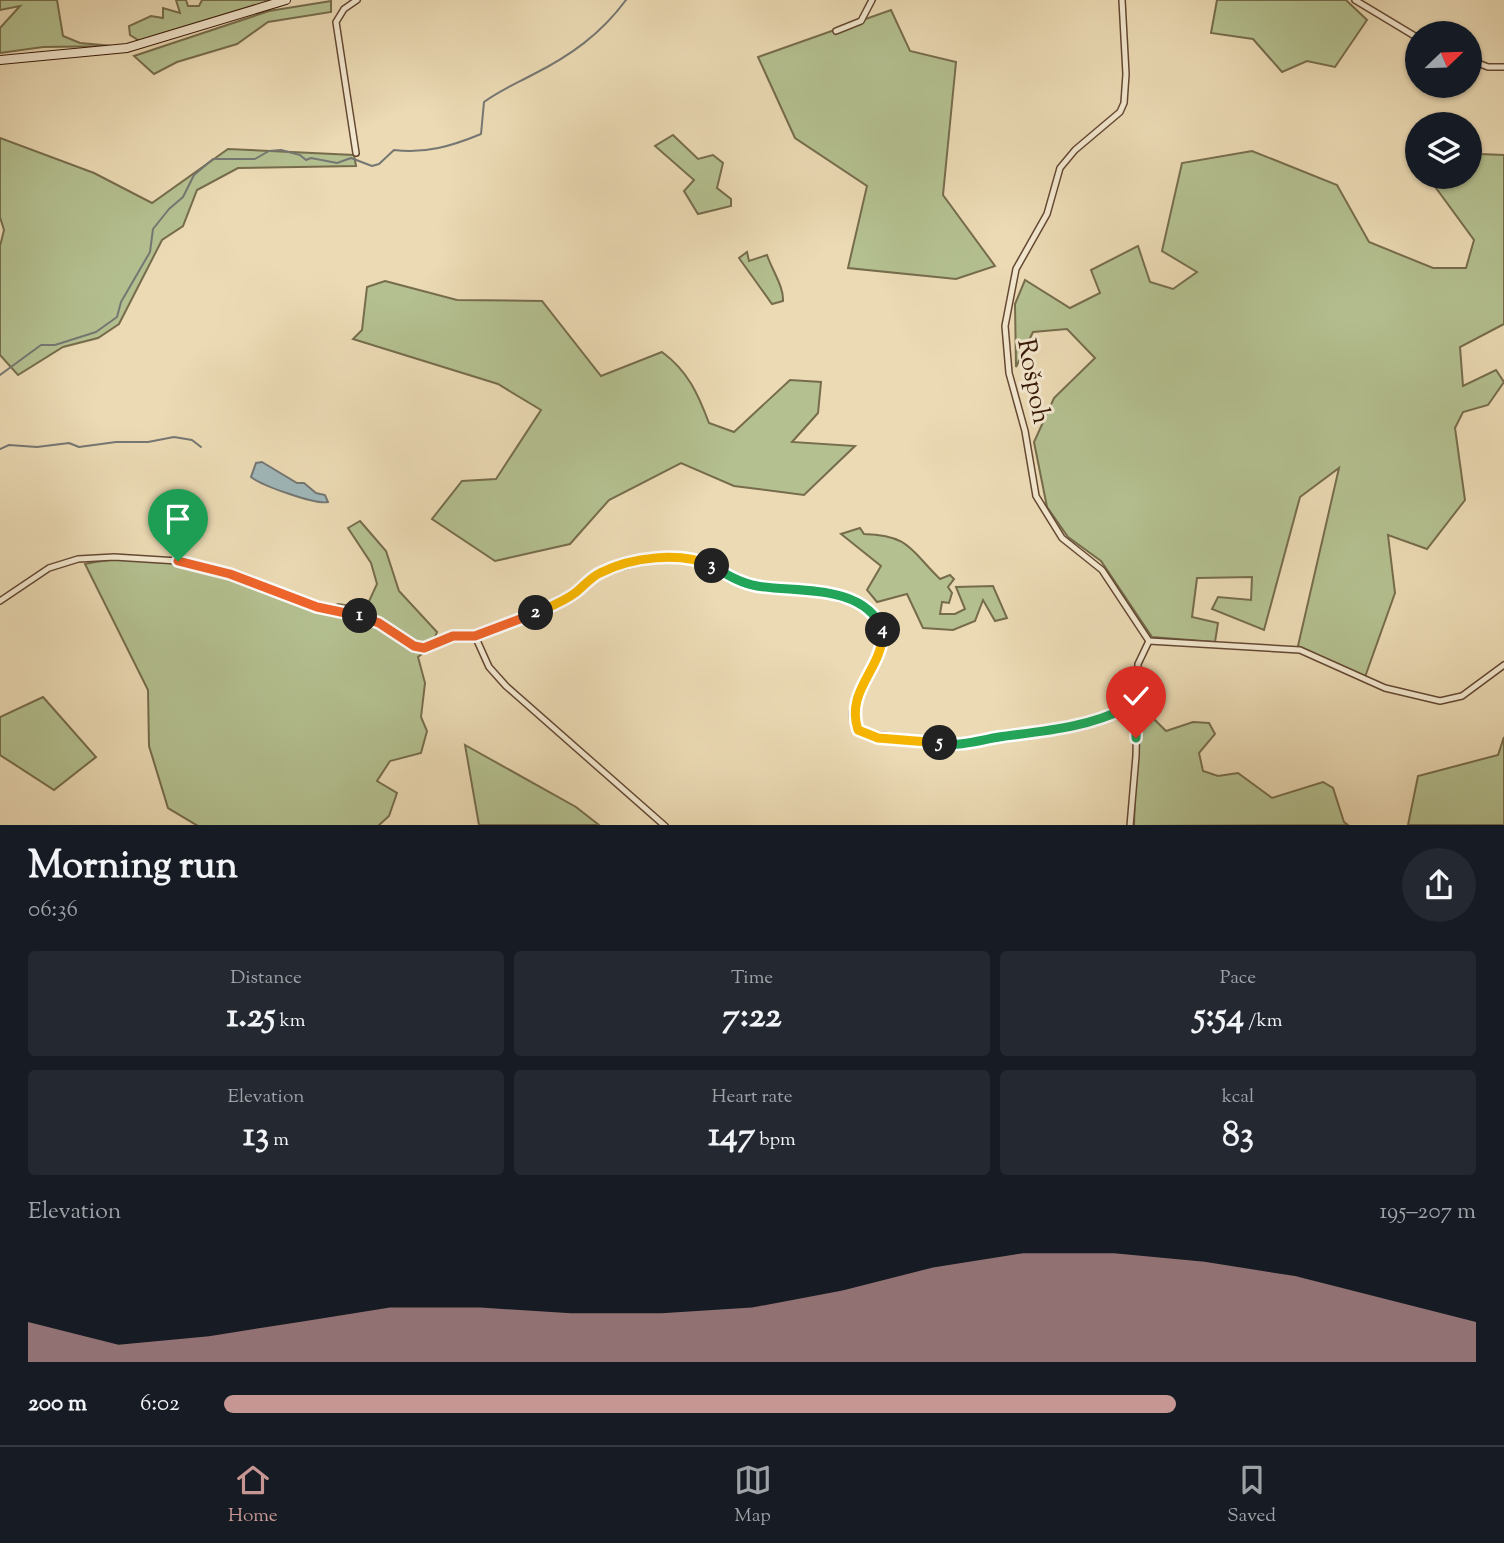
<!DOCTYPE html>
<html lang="en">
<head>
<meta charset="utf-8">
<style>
  body { margin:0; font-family:"Sorts Mill Goudy",serif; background:#242831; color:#f1f3f6; height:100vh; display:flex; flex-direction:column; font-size:26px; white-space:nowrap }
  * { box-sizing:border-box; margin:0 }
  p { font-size:23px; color:#9ea1a6 }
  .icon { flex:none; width:38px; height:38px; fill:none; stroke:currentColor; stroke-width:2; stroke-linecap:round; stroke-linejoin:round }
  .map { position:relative; height:825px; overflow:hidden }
  .side { display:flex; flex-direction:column; background:#171b24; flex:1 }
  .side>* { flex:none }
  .needle { width:46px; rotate:67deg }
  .tools { position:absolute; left:1405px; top:21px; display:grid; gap:14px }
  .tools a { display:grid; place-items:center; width:77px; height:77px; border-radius:50%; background:#171b24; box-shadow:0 2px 5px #0004; font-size:35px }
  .pin { position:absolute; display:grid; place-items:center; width:60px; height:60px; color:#fff; margin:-72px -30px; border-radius:50% 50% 50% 0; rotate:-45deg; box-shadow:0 0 7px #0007 }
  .pin .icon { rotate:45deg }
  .km { position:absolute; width:35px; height:35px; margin:-18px; border-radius:50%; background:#222; color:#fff; font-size:19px; line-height:35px; text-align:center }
  .round { display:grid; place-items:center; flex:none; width:74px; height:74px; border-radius:37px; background:#242831 }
  .overview { display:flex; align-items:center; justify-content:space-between; height:119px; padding:0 28px }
  h1 { font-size:38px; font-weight:700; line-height:52px }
  .metrics { display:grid; grid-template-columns:repeat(3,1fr); gap:10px; height:119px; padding:7px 28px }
  .metrics div { display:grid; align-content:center; border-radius:7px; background:#242831; text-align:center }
  .metrics b { font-size:35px; font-weight:700 }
  .metrics small { font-size:19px; font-weight:400 }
  .metrics p { font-size:19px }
  .chart { height:196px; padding:14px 28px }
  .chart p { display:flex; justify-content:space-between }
  .chart svg { width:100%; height:126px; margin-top:7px; fill:#c59692; opacity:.7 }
  ul { padding:0 28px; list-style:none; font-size:23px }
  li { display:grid; grid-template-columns:112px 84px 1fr; align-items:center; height:52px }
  li i { height:18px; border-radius:9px; background:#c59692 }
  .tabs { display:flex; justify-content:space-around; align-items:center; height:98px; border-top:2px solid #363941; background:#171b24; font-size:19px; color:#9ea1a6 }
  .tabs a { display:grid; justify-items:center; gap:4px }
  .tabs .current { color:#c59692 }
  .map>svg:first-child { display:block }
  .green { fill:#b4c090; stroke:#766c4c; stroke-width:2 }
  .water { fill:#9fb7ba; stroke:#757773; stroke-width:2 }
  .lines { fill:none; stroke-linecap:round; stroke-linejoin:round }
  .stream { stroke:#757773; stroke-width:2 }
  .street-casing { stroke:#644833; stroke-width:8 }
  .secondary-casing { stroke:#371808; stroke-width:10 }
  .street { stroke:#f2e7ce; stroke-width:5 }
  .secondary { stroke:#f2e7ce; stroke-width:8 }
  .split-1-casing { stroke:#fff; stroke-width:14 }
  .split-2-casing { stroke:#fff; stroke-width:14 }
  .split-3-casing { stroke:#fff; stroke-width:14 }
  .split-4-casing { stroke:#fff; stroke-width:14 }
  .split-5-casing { stroke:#fff; stroke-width:14 }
  .split-6-casing { stroke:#fff; stroke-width:14 }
  .split-7-casing { stroke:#fff; stroke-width:14 }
  .split-1 { stroke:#f0652b; stroke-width:9 }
  .split-2 { stroke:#f0652b; stroke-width:9 }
  .split-3 { stroke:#f5b400; stroke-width:9 }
  .split-4 { stroke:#22a559; stroke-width:9 }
  .split-5 { stroke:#f5b400; stroke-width:9 }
  .split-6 { stroke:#22a559; stroke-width:9 }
  .split-7 { stroke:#22a559; stroke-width:9 }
  .labels { text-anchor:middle; stroke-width:6; stroke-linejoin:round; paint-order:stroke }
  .street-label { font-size:26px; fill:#371808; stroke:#f2e7ce }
</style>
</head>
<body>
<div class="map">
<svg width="1504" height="826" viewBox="0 0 1504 826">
  <rect width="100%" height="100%" fill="#ebdab4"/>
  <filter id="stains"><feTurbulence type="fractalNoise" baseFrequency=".00286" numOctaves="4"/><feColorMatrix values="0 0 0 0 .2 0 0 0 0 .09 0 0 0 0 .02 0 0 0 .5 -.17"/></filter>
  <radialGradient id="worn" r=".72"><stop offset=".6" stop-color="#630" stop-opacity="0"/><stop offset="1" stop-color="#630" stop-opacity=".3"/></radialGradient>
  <!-- green -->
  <g class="green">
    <polygon points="0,0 57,0 63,36 80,43 113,46 43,47 0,53 0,28 20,6 0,10"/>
    <polygon points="176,0 186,0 188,6 199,6 202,0 274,0 141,42 130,35 129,26 151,16 163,18 163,8 180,13"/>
    <polygon points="1217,0 1346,0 1367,20 1335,67 1307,61 1282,72 1253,39 1211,33"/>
    <polygon points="331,1 331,12 268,22 237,44 177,62 154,74 134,56 269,11"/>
    <polygon points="891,10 910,51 956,62 943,195 995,266 956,279 848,268 867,186 795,138 758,57"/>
    <polygon points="673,135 698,159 713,155 723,163 717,188 731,199 731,206 698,214 684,191 694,180 655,146"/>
    <polygon points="0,138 94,173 152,203 228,149 354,155 356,166 238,168 197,190 183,226 162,240 119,324 98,338 63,347 18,375 0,355 0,246 4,230 0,217"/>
    <polygon points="1470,143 1480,154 1504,155 1504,324 1460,347 1463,386 1496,370 1504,382 1488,405 1463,412 1455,428 1465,500 1427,549 1388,535 1395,593 1365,677 1298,646 1339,468 1300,497 1264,630 1212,609 1218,597 1251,600 1252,577 1197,578 1192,617 1218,623 1215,642 1152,637 1101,561 1068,537 1047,507 1034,442 1054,398 1095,358 1067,329 1033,332 1016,367 1015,304 1025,280 1070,308 1100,293 1091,270 1138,246 1150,282 1173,289 1197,272 1162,251 1182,163 1252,151 1337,185 1369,242 1433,268 1466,268 1474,240 1428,177 1470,177"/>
    <path d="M747 252 749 261 767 255C772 270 784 287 783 301L772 304 739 258Z"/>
    <path d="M385 281 457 300 542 301 601 376 662 352C688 371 698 394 709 423L734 432 790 380 821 382 818 413 792 442 855 446 804 495 734 486 681 463 609 500 570 544 495 561 432 519 462 481 496 479 541 410 498 384 353 339 362 330 367 287Z"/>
    <path d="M360 521 386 551 399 591 437 632 431 647 418 657 425 683 421 717 427 731 421 753 390 761 377 781 397 793 389 816 378 826H198L168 808 149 746 148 690 85 564C159 546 254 582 321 612L338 604 366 608 377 584 371 563 348 528Z"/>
    <path d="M860 528 864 534C910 535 911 551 940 579L950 575 954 579 948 587 952 593 949 603 942 602 940 614H955L965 609 956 587 993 586 1007 618 995 621 983 600 975 621 953 630 923 628 907 594 877 602 867 590 881 566 841 534Z"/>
    <polygon points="43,697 96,757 54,790 0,755 0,717"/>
    <polygon points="1141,706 1166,731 1193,722 1209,723 1215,734 1199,753 1203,771 1218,776 1238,773 1272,798 1323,782 1333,788 1344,822 1348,825 1134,826 1137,718"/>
    <polygon points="1504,737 1504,825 1408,825 1418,776 1498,755"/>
    <polygon points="465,745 576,807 599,825 479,825"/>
  </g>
  <!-- water -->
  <path class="water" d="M262 462 297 483H304L316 493 325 495 328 502C317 505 262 486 251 477L256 463Z"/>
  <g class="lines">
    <!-- stream -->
    <g class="stream">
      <path d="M0 375 41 345H55L96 332 117 317 121 302 150 252 153 229 169 209 183 197 194 175 213 159H255L269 151 281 150 300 155 306 160 311 158 337 163 351 158 372 166 379 164 394 150C425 154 452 146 481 134L484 102C499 91 515 84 532 75 570 56 601 34 626 0"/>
      <polyline points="0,449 9,445 37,447 69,443 79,447 116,442 148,442 174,437 192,440 201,447"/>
    </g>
    <defs>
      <g id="street">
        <polyline points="1122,0 1126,74 1124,103 1120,112 1075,150 1060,168 1047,214 1016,269 1005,326 1009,373 1025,431 1036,496 1062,538 1102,570 1149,641"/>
        <polyline points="1355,0 1418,38"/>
        <polyline points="836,31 861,21 872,0"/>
        <polyline points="1470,60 1488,67 1504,67"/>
        <polyline points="356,153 336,22 344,9 357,0"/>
        <path d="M0 601 49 568 78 559 114 557 178 561 230 574 317 607 366 616 414 646 424 648 453 637 475 636 552 606 601 572 649 560 693 558 757 586 810 589 869 608C910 659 825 704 862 733L957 744 1089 723 1126 709 1136 701"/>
        <polyline points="475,636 489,667 506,686 665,826"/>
        <polyline points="1149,641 1300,650 1385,688 1440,701 1462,696 1504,665"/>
        <polyline points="1130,826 1136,756 1138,664 1149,641"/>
      </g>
      <polyline id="secondary" points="0,60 127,48 286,0"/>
    </defs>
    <!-- street casing -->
    <use href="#street" class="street-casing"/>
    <!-- secondary casing -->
    <use href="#secondary" class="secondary-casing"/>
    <!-- street -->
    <use href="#street" class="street"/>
    <!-- secondary -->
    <use href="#secondary" class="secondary"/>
  </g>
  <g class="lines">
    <defs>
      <polyline id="split-1" points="178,561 230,574 317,607 360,616"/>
      <polyline id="split-2" points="360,616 379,623 414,646 424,648 453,636 475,636 536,613"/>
      <path id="split-3" d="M536 613C549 607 563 602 575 593 583 587 591 577 600 573 631 557 681 551 712 566"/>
      <path id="split-4" d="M712 566C726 574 740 583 757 586 798 593 863 583 883 630"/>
      <path id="split-5" d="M883 630C883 670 845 689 858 730L878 738 940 743"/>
      <path id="split-6" d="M940 743C959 747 980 740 999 737 1043 731 1086 728 1126 708"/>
      <polyline id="split-7" points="1126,708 1136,701 1136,738"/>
    </defs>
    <!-- split-1 casing -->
    <use href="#split-1" class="split-1-casing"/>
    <!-- split-2 casing -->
    <use href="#split-2" class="split-2-casing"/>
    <!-- split-3 casing -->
    <use href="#split-3" class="split-3-casing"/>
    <!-- split-4 casing -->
    <use href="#split-4" class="split-4-casing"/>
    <!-- split-5 casing -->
    <use href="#split-5" class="split-5-casing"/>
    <!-- split-6 casing -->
    <use href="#split-6" class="split-6-casing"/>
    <!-- split-7 casing -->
    <use href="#split-7" class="split-7-casing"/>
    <!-- split-1 -->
    <use href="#split-1" class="split-1"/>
    <!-- split-2 -->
    <use href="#split-2" class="split-2"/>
    <!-- split-3 -->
    <use href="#split-3" class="split-3"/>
    <!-- split-4 -->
    <use href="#split-4" class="split-4"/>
    <!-- split-5 -->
    <use href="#split-5" class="split-5"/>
    <!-- split-6 -->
    <use href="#split-6" class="split-6"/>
    <!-- split-7 -->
    <use href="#split-7" class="split-7"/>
  </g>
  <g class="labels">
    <!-- street labels -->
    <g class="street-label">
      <text transform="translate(1035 381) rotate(79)" y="9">Rošpoh</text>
    </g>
  </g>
  <rect width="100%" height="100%" filter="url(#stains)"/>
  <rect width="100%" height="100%" fill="url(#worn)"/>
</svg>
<div class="tools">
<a><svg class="needle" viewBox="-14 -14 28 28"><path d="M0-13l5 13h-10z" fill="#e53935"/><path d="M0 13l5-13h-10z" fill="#9ea1a6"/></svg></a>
<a><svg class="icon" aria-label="layers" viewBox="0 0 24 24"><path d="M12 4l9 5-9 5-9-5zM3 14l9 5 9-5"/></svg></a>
</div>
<div class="pin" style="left:178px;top:561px;background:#1e9e55"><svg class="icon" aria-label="arrive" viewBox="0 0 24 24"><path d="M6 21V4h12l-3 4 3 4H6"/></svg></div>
<div class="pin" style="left:1136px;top:738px;background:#d93025"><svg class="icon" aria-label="check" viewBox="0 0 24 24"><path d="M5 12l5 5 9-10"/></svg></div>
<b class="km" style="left:360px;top:616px">1</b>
<b class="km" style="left:536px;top:613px">2</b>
<b class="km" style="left:712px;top:566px">3</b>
<b class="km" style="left:883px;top:630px">4</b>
<b class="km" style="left:940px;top:743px">5</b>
</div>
<section class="side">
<div class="overview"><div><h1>Morning run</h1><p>06:36</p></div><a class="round"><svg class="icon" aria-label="share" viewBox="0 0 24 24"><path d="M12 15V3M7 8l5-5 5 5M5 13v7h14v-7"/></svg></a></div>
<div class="metrics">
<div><p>Distance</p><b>1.25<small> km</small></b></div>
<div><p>Time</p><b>7:22</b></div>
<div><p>Pace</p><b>5:54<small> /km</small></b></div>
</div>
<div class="metrics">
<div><p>Elevation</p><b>13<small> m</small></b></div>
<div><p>Heart rate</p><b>147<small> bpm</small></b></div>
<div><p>kcal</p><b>83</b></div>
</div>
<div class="chart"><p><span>Elevation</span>195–207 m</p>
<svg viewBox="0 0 160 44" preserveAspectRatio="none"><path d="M0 44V30L10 38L20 35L30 30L40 25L50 25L60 27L70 27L80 25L90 19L100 11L110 6L120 6L130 9L140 14L150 22L160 30V44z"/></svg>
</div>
<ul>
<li><b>200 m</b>6:02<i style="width:76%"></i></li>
</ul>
</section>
<nav class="tabs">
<a class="current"><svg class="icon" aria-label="home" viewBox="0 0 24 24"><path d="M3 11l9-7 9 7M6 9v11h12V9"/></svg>Home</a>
<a><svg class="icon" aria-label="map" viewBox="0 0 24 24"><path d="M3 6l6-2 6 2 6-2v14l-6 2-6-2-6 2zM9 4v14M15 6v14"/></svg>Map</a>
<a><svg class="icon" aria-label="saved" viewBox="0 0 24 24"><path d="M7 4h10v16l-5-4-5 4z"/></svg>Saved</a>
</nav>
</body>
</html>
